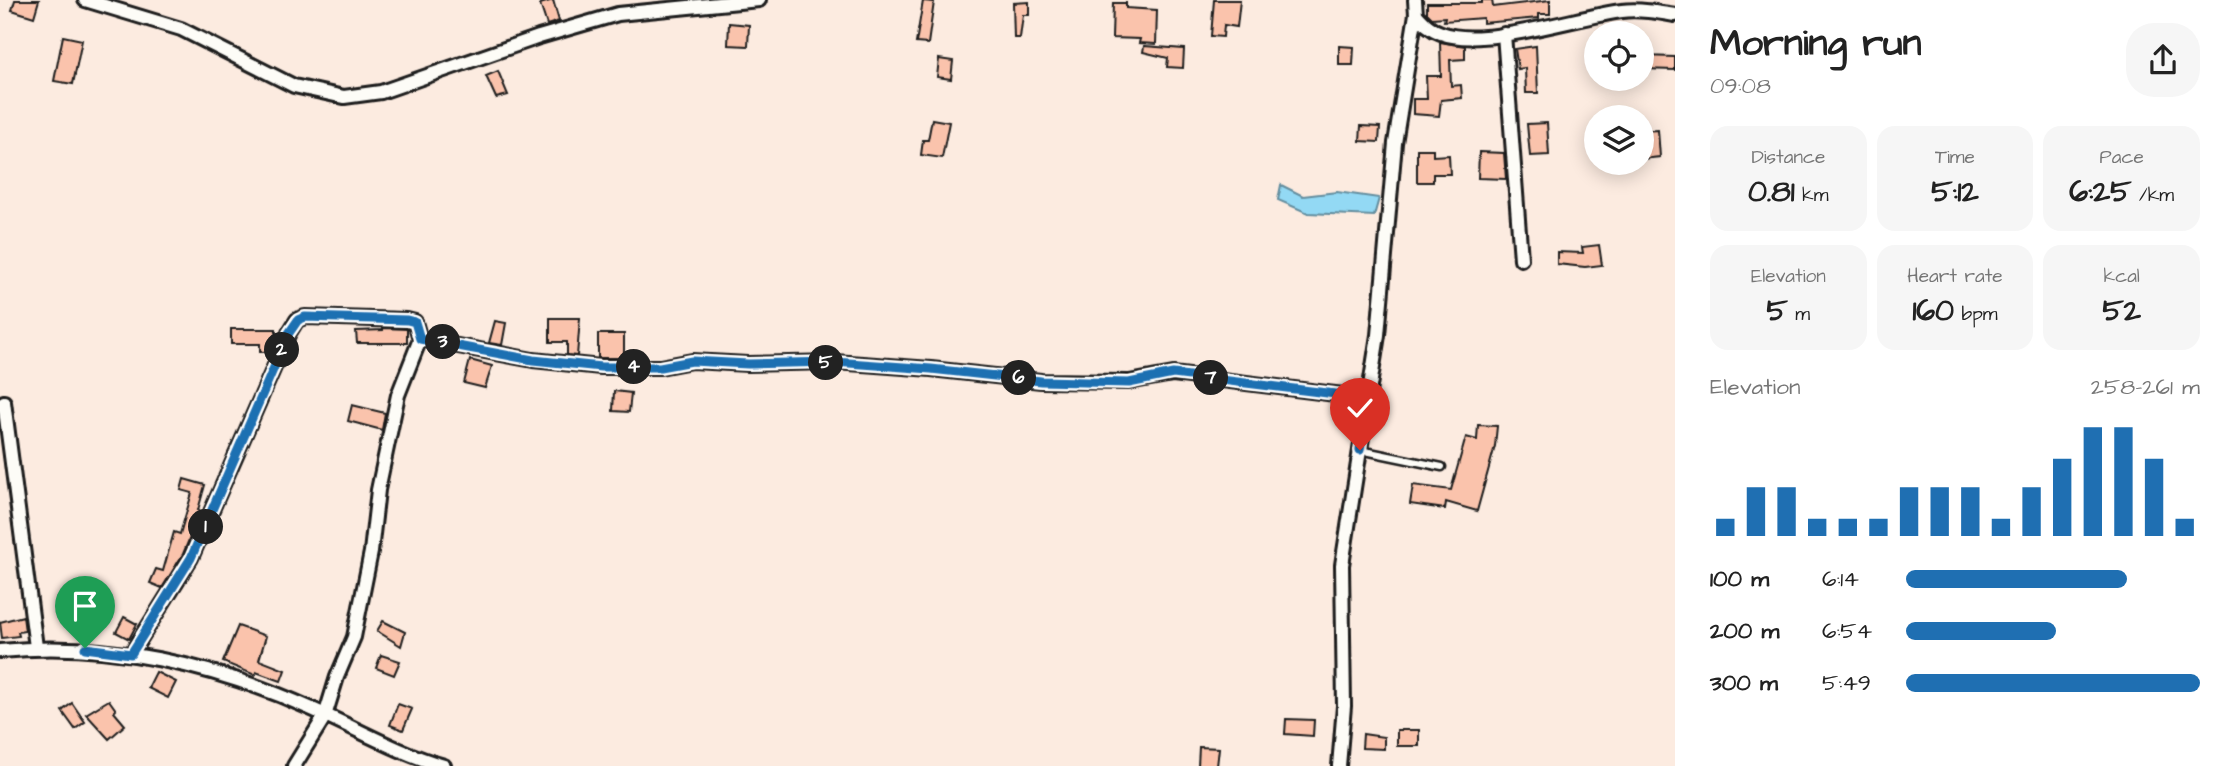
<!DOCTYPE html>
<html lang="en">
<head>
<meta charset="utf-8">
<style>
  body { margin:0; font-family:"Architects Daughter",sans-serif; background:#f6f6f6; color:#222; height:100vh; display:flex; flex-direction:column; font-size:26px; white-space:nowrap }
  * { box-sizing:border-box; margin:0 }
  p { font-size:23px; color:#767676 }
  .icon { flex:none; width:38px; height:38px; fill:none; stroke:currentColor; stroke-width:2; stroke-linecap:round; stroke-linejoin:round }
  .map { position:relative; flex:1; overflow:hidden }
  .sheet { display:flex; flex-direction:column; background:#fff; width:560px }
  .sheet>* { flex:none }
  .tools { position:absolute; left:1584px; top:21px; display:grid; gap:14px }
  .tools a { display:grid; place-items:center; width:70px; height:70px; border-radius:50%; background:#fff; box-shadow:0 4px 18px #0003; font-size:35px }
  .pin { position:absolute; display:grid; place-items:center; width:60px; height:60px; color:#fff; margin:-72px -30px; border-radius:50% 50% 50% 0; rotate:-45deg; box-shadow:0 0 7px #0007 }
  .pin .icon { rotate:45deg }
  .km { position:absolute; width:35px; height:35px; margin:-18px; border-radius:50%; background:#222; color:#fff; font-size:19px; line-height:35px; text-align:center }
  .round { display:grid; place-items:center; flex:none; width:74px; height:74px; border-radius:28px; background:#f6f6f6 }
  .summary { display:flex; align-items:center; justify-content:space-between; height:119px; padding:0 35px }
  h1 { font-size:38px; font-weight:800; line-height:52px }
  .stats { display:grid; grid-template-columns:repeat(3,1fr); gap:10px; height:119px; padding:7px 35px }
  .stats div { display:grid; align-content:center; border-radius:18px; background:#f6f6f6; text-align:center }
  .stats b { font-size:30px; font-weight:800 }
  .stats small { font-size:19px; font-weight:400 }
  .stats p { font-size:19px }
  .chart { height:196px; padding:14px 35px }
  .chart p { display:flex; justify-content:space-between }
  .chart svg { width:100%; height:126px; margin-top:7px; stroke:#1f6fb2; stroke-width:6 }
  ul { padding:0 35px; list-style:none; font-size:23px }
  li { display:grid; grid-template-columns:112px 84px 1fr; align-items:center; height:52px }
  li i { height:18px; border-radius:9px; background:#1f6fb2 }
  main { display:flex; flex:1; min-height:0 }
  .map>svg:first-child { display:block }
  .water { fill:#93d9f4; stroke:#638d9e; stroke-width:2 }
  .building { fill:#fac3ac; stroke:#1c1c1c; stroke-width:2 }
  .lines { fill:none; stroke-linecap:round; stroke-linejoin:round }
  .lane-casing { stroke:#1c1c1c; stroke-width:11 }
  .street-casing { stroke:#1c1c1c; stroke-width:18 }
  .lane { stroke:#fdfcf7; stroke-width:6 }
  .street { stroke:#fdfcf7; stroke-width:12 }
  .route-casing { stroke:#fff; stroke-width:14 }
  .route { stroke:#1f6fb2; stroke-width:9 }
</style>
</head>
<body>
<main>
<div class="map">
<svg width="1675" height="766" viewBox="0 0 1675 766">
  <rect width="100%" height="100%" fill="#fcebe0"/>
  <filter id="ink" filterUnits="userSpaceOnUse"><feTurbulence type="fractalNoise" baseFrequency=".0143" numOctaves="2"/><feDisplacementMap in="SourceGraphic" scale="14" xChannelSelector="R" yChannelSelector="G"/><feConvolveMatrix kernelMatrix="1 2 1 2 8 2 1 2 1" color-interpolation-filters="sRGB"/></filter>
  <g filter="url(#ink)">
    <!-- water -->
    <polygon class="water" points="1281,185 1303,196 1337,192 1379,198 1374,216 1308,213 1278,200"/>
    <!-- building -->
    <g class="building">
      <polygon points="15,0 39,0 34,17 12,10"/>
      <polygon points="553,0 559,21 547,25 540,4"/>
      <polygon points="1214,0 1240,0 1237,27 1224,25 1223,37 1211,36"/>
      <polygon points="1482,0 1492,0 1493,7 1550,0 1550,14 1539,14 1539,18 1483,23 1483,18 1444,21 1445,17 1432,18 1427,13 1427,3 1482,3"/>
      <polygon points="923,1 934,2 928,44 916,43"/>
      <polygon points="1029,2 1029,15 1023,15 1020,38 1014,38 1013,3"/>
      <polygon points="1113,3 1126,3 1126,8 1157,10 1156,44 1139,43 1140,39 1112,38"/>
      <polygon points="729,23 749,25 748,46 728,45"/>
      <polygon points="63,36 82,40 73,84 54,81"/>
      <polygon points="1440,42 1465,46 1465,59 1450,60 1451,86 1461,85 1462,98 1441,100 1439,116 1413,114 1413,99 1427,99 1426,76 1441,76"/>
      <polygon points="1144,46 1184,49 1183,68 1167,67 1168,58 1143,52"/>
      <polygon points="1339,46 1354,47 1353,65 1339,65"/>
      <polygon points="1536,46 1538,93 1526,93 1525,68 1518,69 1515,49"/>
      <polygon points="1642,56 1675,57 1675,70 1642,69"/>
      <polygon points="939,59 953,61 951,79 937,77"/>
      <polygon points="498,71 508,95 496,98 486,76"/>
      <polygon points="932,119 949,122 942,158 921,155 923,140 928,140"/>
      <polygon points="1547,123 1549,155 1530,156 1527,124"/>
      <polygon points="1361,126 1380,127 1379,142 1360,141"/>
      <polygon points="1658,130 1660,157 1642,159 1642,131"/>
      <polygon points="1417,149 1433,149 1433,156 1449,155 1450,174 1433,174 1433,182 1417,182"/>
      <polygon points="1479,152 1504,153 1506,179 1478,178"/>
      <polygon points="1599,245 1602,265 1585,267 1557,264 1557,252 1583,253 1582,247"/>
      <polygon points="550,318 580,318 577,356 567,355 567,342 550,342"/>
      <polygon points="495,321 506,323 502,345 489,343"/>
      <polygon points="383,328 407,329 407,343 357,343 356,331 383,330"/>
      <polygon points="231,329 276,329 276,341 271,352 260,352 260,344 231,344"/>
      <rect x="598" y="334" width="26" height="24"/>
      <polygon points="470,360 492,366 485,388 464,383"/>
      <polygon points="614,391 631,393 629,412 613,411"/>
      <polygon points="352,405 385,413 382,430 348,421"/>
      <polygon points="1478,425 1497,426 1495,446 1477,511 1446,502 1445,509 1410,504 1413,485 1451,490 1466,437 1477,440"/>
      <polygon points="184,479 205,485 198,510 201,511 183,554 162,588 150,583 156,569 163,571 174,532 180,534 192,493 181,490"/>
      <polygon points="23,616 25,631 18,632 19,636 2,638 0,622"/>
      <polygon points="124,617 137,624 129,639 116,632"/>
      <polygon points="383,621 405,632 401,646 377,631"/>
      <polygon points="238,626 266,636 259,660 285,670 281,681 256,672 255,675 223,662"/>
      <polygon points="381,655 400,661 394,675 376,668"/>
      <polygon points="156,672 176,682 168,698 148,688"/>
      <polygon points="109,700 116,710 114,712 125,725 109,739 86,714"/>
      <polygon points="72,703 85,722 75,729 62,711"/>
      <polygon points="398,704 412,709 403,730 390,725"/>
      <polygon points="1286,719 1314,720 1313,736 1285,734"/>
      <rect x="1397" y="730" width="22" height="16"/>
      <polygon points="1363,734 1384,737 1384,749 1362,748"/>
      <polygon points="1199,747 1219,748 1217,766 1198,766"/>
    </g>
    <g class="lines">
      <defs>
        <polyline id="lane" points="1360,450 1442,467"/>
        <g id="street">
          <polyline points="85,0 181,29 294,86 344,97 381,92 539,37 618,14 759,0"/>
          <path d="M1415 0 1416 14C1424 23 1430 29 1441 33 1484 49 1575 17 1622 11 1639 9 1657 12 1675 15"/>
          <polyline points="1504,34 1521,259"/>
          <polyline points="4,402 36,647"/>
          <path d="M0 651C106 640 215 665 312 709 356 728 398 753 444 766"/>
          <polyline points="131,654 191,558 289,333 297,320 305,317 407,320 415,322 420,339"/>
          <polyline points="294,766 325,716 337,677 354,637 371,552 378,490 398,395 420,339 533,360 601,367 660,367 692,361 748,364 835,362 931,369 1041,381 1129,382 1173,374 1368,398"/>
          <polyline points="1339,766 1344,706 1342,565 1378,335 1395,143 1416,14"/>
        </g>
      </defs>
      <!-- lane casing -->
      <use href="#lane" class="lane-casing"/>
      <!-- street casing -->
      <use href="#street" class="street-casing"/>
      <!-- lane -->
      <use href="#lane" class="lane"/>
      <!-- street -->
      <use href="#street" class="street"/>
    </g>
  </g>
  <g class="lines" filter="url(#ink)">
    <defs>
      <polyline id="route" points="85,648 131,654 191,558 289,333 298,320 305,317 407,320 415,322 420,339 533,360 601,367 660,367 692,361 748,364 835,362 931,369 1041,381 1129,383 1173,374 1368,398 1360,450"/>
    </defs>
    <!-- route casing -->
    <use href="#route" class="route-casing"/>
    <!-- route -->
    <use href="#route" class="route"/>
  </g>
</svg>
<div class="tools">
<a><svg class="icon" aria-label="locate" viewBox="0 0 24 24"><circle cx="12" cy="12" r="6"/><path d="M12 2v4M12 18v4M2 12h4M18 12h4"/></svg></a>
<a><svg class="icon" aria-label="layers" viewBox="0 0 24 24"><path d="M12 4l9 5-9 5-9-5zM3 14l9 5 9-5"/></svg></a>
</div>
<div class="pin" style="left:85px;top:648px;background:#1e9e55"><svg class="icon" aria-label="arrive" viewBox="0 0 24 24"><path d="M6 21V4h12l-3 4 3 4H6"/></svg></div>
<div class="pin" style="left:1360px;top:450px;background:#d93025"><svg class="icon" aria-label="check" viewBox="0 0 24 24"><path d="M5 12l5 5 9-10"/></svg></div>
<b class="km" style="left:206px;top:527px">1</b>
<b class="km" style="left:282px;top:350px">2</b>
<b class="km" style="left:443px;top:342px">3</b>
<b class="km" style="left:634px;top:367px">4</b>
<b class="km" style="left:826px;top:363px">5</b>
<b class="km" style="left:1019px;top:378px">6</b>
<b class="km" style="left:1211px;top:378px">7</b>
</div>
<section class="sheet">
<div class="summary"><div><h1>Morning run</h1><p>09:08</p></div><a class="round"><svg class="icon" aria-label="share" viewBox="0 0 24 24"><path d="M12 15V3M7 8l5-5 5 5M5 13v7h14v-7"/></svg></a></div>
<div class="stats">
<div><p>Distance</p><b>0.81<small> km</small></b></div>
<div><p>Time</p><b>5:12</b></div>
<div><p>Pace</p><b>6:25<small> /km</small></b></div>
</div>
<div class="stats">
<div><p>Elevation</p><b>5<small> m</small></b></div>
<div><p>Heart rate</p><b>160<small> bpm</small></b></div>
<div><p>kcal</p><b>52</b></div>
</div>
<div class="chart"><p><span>Elevation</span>258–261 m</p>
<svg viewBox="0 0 160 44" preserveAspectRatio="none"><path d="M5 44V38M15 44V27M25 44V27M35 44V38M45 44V38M55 44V38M65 44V27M75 44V27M85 44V27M95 44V38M105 44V27M115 44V17M125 44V6M135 44V6M145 44V17M155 44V38"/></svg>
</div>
<ul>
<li><b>100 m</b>6:14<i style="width:75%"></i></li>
<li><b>200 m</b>6:54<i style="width:51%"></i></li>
<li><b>300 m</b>5:49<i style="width:100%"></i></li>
</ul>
</section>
</main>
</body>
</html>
